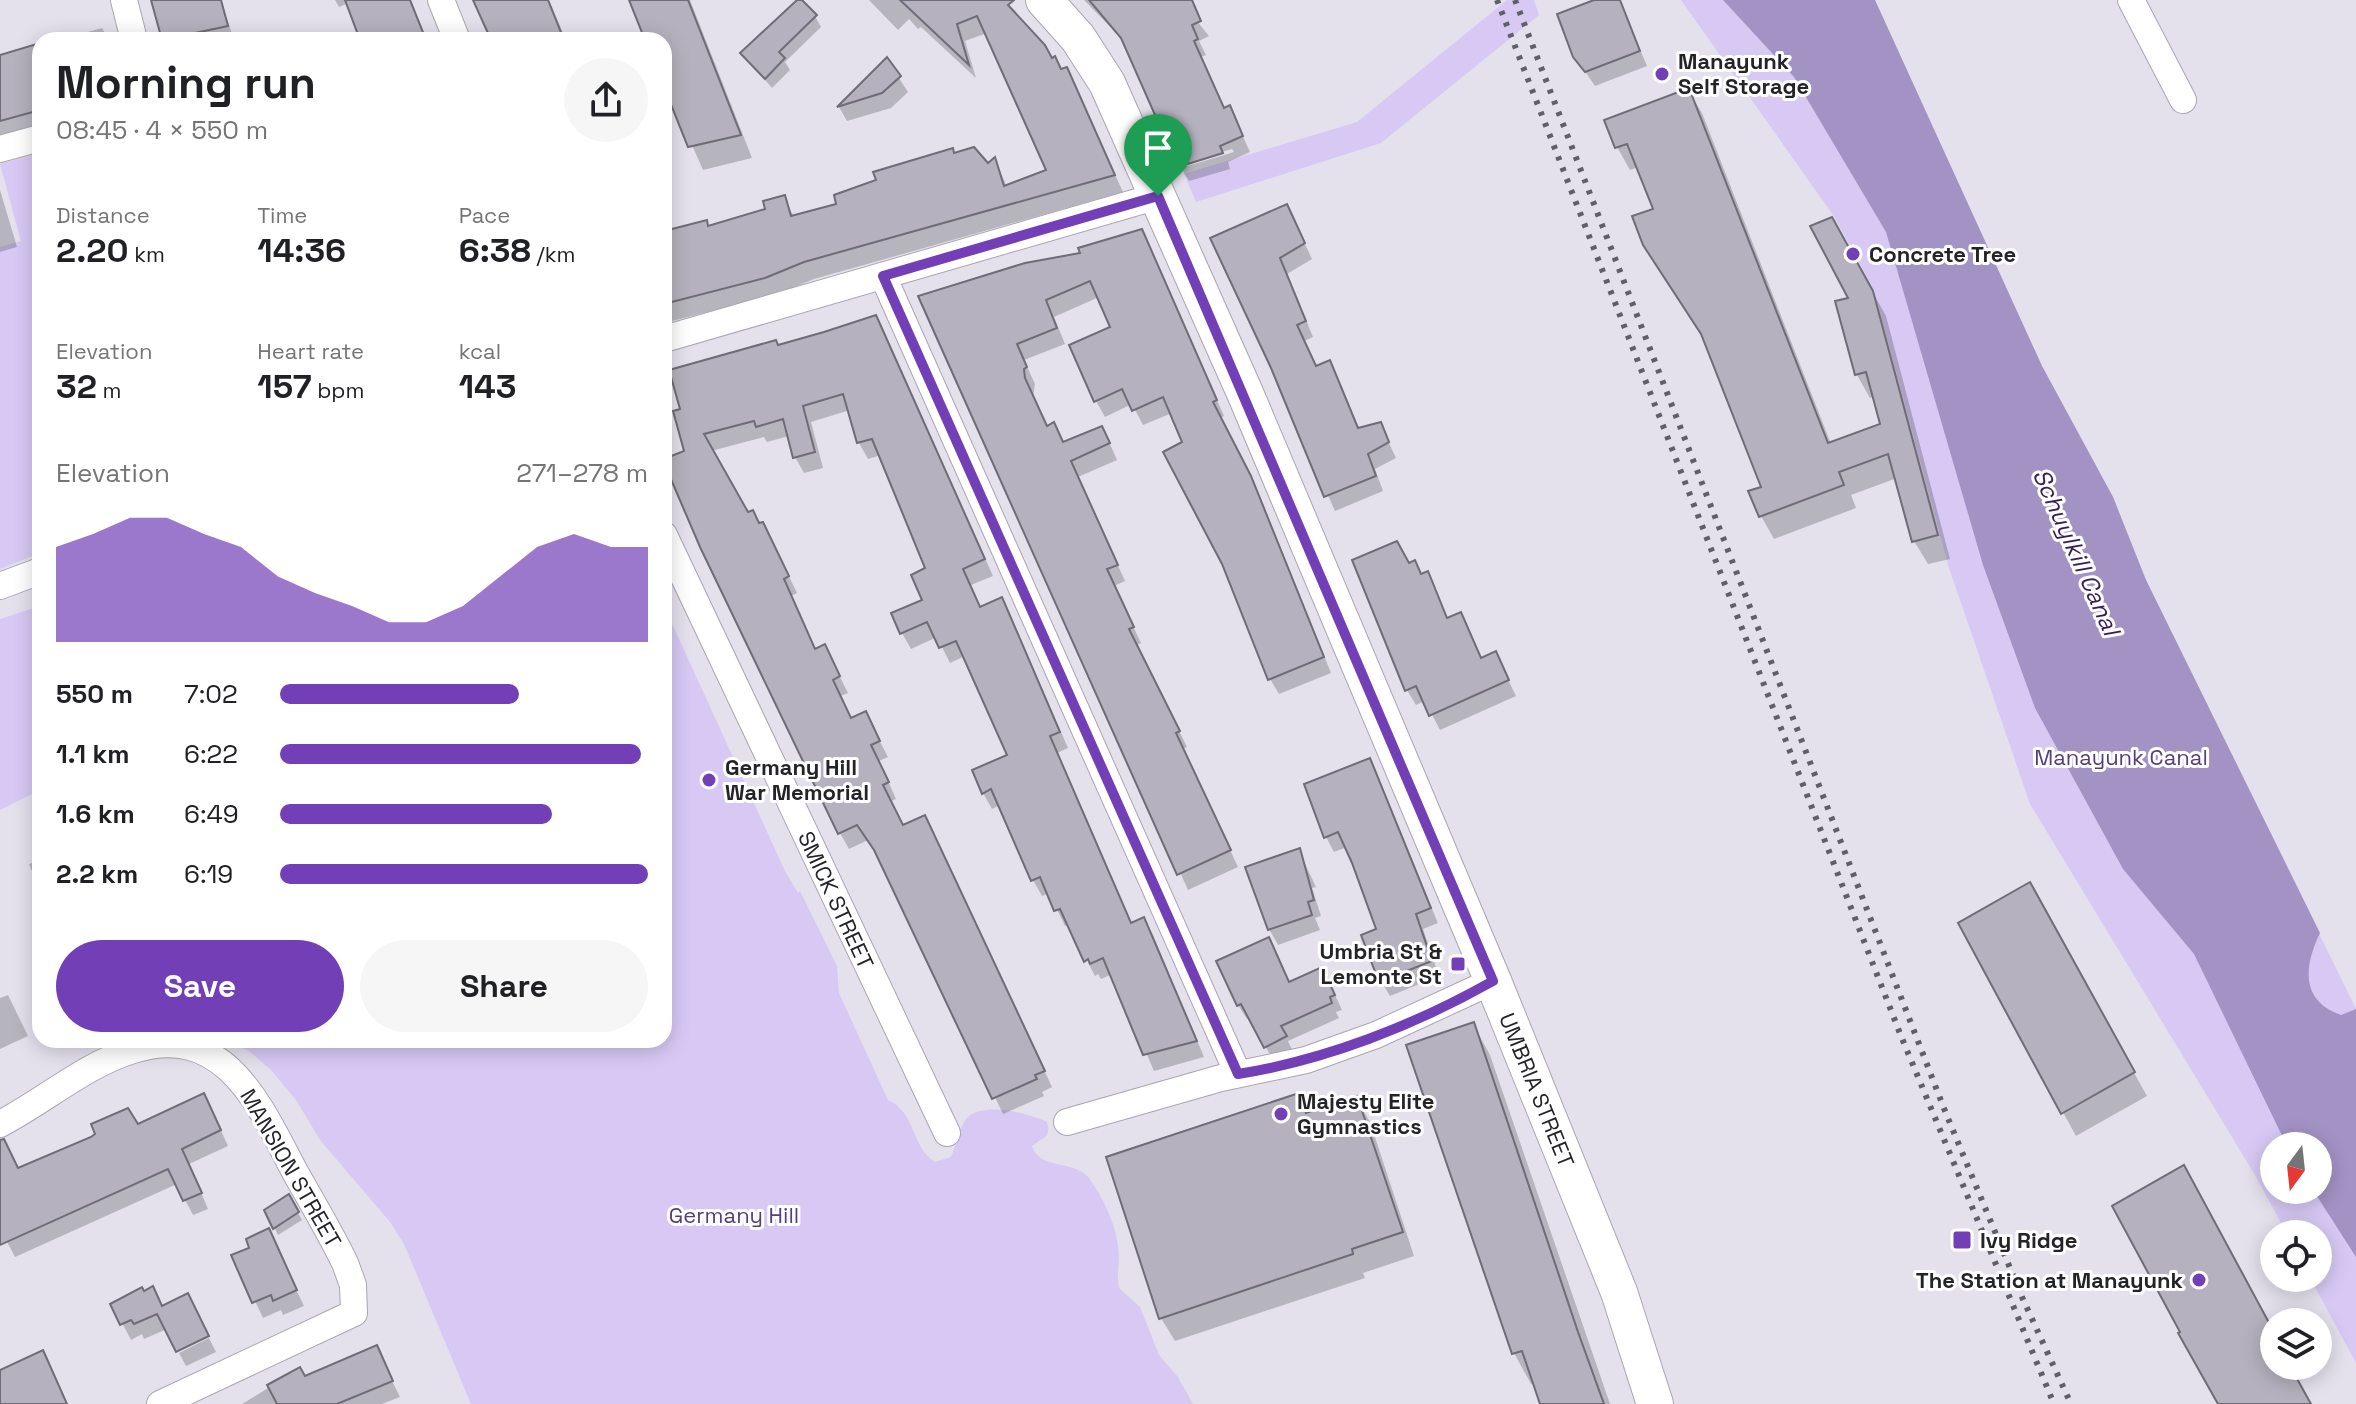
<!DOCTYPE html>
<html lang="en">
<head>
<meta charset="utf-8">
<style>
  body { margin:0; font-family:"Space Grotesk",sans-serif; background:#f6f6f6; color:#202124; height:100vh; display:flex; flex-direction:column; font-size:30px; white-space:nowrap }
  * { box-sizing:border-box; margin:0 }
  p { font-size:26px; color:#757577 }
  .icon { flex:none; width:44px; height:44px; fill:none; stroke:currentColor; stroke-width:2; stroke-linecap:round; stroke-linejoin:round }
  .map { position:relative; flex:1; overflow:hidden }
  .side { position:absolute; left:32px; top:32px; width:640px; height:1016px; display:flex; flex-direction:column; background:#fff; border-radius:24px; box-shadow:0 4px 20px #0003 }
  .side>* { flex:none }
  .needle { width:52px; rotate:195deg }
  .tools { position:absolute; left:2260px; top:1132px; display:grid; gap:16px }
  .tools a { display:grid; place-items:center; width:72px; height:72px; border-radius:50%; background:#fff; box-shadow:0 4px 20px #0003; font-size:40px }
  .pin { position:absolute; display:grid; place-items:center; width:68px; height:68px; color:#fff; margin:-82px -34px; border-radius:50% 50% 50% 0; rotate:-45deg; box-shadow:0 0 8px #0007 }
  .pin .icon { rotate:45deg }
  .round { display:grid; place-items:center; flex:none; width:84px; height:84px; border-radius:42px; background:#f6f6f6 }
  .head { display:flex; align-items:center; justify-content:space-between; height:136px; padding:0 24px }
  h1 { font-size:44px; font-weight:800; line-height:60px }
  .metrics { display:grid; grid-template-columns:repeat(3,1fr); gap:12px; height:136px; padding:8px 24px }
  .metrics div { display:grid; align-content:center }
  .metrics b { font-size:34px; font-weight:800 }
  .metrics small { font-size:22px; font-weight:400 }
  .metrics p { font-size:22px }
  .chart { height:224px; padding:16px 24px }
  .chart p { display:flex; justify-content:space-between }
  .chart svg { width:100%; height:144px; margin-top:8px; fill:#723fb6; opacity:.7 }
  .button { display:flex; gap:16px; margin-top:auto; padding:16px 24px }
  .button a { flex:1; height:92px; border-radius:48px; background:#723fb6; color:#fff; font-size:32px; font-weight:800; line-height:92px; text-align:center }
  .button a+a { background:#f6f6f6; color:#202124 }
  ul { padding:0 24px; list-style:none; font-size:26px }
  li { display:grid; grid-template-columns:128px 96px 1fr; align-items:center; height:60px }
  li i { height:20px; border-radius:10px; background:#723fb6 }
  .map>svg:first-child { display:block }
  .green { fill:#d7c9f4; fill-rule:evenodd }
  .water { fill:#a392c4 }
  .shadow { fill:#0003 }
  .building { fill:#b5b1be; stroke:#6f6c77; stroke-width:2 }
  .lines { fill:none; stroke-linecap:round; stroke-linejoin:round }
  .minor-casing { stroke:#a9a5b1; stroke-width:28 }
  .secondary-casing { stroke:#a9a5b1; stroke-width:38 }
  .minor { stroke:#fff; stroke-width:26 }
  .secondary { stroke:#fff; stroke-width:36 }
  .rail { stroke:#605f66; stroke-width:6; stroke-dasharray:4 8; stroke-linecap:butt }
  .route-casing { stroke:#fff; stroke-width:16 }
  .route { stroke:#723fb6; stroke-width:10 }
  .poi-dot { fill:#723fb6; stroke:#fff; stroke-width:3 }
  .labels { text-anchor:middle; stroke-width:6; stroke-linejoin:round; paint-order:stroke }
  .poi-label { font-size:22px; font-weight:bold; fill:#242328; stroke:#fff; text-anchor:start }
  .park-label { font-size:22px; fill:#563d7d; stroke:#fff }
  .street-label { font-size:22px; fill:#242328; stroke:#fff }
  .water-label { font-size:24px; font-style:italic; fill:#371e5a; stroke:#fff }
</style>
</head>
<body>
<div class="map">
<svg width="2356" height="1404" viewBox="0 0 2356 1404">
  <rect width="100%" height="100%" fill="#e4e1ed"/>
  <!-- green -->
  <g class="green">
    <polygon points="1507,0 1534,0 1539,15 1381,143 1196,202 1184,174 1357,122"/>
    <path d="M1681 0H1875L2042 366 2113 497 2146 580 2356 1009V1363L2310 1278H2318V1234H2287L2255 1175 2030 804 1949 568 1874 290 1833 215ZM2274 1146H2318V1190H2274Z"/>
    <polygon points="247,34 278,35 294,40 229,40"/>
    <polygon points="40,153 40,553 0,569 0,247 21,241 0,164"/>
    <polygon points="40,606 40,790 0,810 0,619"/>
    <path d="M664 606 785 871 798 893 800 891 837 966 839 993 888 1100C916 1112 911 1147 935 1162L951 1157C956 1146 958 1132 964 1122 977 1099 1027 1113 1047 1122 1052 1138 1042 1138 1032 1146 1040 1171 1074 1159 1089 1178 1105 1201 1119 1230 1119 1258 1119 1270 1116 1278 1120 1289L1140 1307 1159 1355 1178 1377 1193 1404H471L404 1244 390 1222 320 1140 296 1100 271 1070 249 1051 224 1040H664Z"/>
  </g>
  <!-- water -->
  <path class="water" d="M1723 0H1875L2042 366 2113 497 2146 580 2320 933C2304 966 2300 1001 2341 1015L2356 1009V1257L2313 1190H2318V1146H2287L2194 954 2123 869 2035 708 1983 565 1886 232 1794 77Z"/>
  <!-- shadow -->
  <g class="shadow">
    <polygon points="153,0 221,0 234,40 164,40"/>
    <polygon points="335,0 411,0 427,40 360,40 346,4 339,7"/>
    <polygon points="476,0 549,0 566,40 491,40"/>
    <polygon points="631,0 690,0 752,158 703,170 664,82 664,40 647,40"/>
    <polygon points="869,0 1001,0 1061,71 1066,69 1123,192 814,279 775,295 664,323 664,233 706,222 709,228 768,211 784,198 794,217 839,206 954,155 988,166 995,160 1007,187 1048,171 987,33 965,41 976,78 921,27 918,29 909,19 898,30"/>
    <polygon points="1084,0 1180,0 1209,36 1199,41 1206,55 1201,57 1225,110 1230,108 1250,152 1228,162 1230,169 1189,181 1181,168 1234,152 1232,149 1179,165 1124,41"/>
    <polygon points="1600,0 1619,0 1647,66 1595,86 1575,57"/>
    <polygon points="815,16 821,27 785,62 790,70 772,88 743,54"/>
    <polygon points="102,28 109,40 59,40"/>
    <polygon points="40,45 40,128 0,138 0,57"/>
    <polygon points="887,60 908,92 891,108 847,121 839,107"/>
    <polygon points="1688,90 1702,113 1831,444 1883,425 1875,396 1870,398 1857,375 1837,302 1851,299 1845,242 1886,316 1950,559 1928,564 1914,541 1897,478 1851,495 1856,508 1774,539 1761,516 1763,488 1655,210 1638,167 1630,170 1617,147"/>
    <polygon points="0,190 17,247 0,252"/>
    <polygon points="1287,206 1312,259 1287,274 1313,337 1304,341 1316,368 1329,363 1359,430 1380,424 1396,458 1375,469 1383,491 1335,511 1213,239"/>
    <polygon points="1142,231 1224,416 1220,418 1259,494 1331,673 1279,694 1270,679 1172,413 1143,425 1132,404 1105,417 1096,401 1113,328 1099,297 1054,317 1065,344 1024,360 1035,384 1033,396 1048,427 1064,444 1101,428 1110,444 1117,460 1078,477 1125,581 1114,586 1141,643 1137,645 1187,747 1183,749 1238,867 1188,890 921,297 1083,254"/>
    <polygon points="884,333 993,576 971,585 981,609 1001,600 1010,616 1068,748 1057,753 1132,924 1143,919 1153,935 1204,1057 1154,1071 1112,974 1101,979 1098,974 1095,976 1069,925 1065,926 1049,893 1042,896 1033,880 1000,805 992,809 983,793 1009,756 965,656 950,663 937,637 911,649 902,633 924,601 928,570 881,455 868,459 859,443 850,410 811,422 823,468 804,473 795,457 789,436 767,442 764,437 711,451 747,515 771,540 797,593 791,596 816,650 833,663 848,693 840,696 852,720 874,730 888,757 879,761 896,799 891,801 903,827 933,834 1052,1087 1042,1092 1044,1096 1003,1114 880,857 868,840 849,849 840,833 686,452 682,410 778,347"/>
    <polygon points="1408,565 1422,576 1427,574 1448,620 1460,614 1482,659 1495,653 1516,696 1440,730 1425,701 1416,705 1407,690"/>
    <polygon points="1369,761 1438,923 1423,929 1439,976 1390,996 1381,981 1379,930 1347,847 1334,852 1326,837"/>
    <polygon points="1299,851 1316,887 1312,888 1321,916 1315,918 1320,930 1278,945 1269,929"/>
    <polygon points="40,860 40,891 29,864"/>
    <polygon points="2029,885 2147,1096 2076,1136 1960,924"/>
    <polygon points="1290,984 1330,984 1342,1010 1336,1012 1339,1018 1288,1041 1293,1052 1274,1062 1250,1018 1247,1019 1238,1005"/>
    <polygon points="8,995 28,1036 0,1049 0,998"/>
    <polygon points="1473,1024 1490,1055 1610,1404 1543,1404 1535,1383 1531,1384 1514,1353"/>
    <polygon points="1298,1095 1309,1114 1356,1099 1370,1122 1414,1256 1363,1273 1365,1278 1175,1341 1161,1318"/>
    <polygon points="212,1111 228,1146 189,1164 208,1209 193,1215 177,1184 15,1257 0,1228 0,1170 18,1170 98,1135"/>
    <polygon points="289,1197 302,1220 278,1235 266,1211"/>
    <polygon points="268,1231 304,1306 283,1315 281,1310 263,1318 234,1256 252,1249"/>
    <polygon points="141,1290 167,1329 144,1339 142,1334 131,1340 113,1305"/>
    <polygon points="209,1338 216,1352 186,1366 179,1353"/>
    <polygon points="376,1348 400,1397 382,1404 242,1404 286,1377 305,1379"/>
  </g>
  <!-- building -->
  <g class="building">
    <polygon points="151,0 221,0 228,26 162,40"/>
    <polygon points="345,0 410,0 426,40 360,40"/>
    <polygon points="473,0 548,0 564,40 491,40"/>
    <polygon points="629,0 688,0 741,135 688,147 664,87 664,40 645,40"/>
    <polygon points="797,0 802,0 817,15 779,52 785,58 765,79 740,53"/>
    <polygon points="900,0 1014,0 1008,5 1045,45 1052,58 1055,56 1061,69 1067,67 1115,175 804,262 765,278 664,304 664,231 707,220 708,226 765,209 763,201 785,195 791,216 836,204 834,195 876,180 873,172 953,148 954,153 974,147 988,163 995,157 1004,186 1046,170 977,16 957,24 969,65"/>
    <polygon points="1089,0 1192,0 1201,21 1192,25 1198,39 1194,41 1224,108 1230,105 1243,136 1220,146 1223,153 1178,167 1121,38"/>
    <polygon points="1594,0 1620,0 1640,51 1585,72 1573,57 1557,14"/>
    <polygon points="40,43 40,110 0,121 0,55"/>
    <polygon points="887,57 901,76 882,93 837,107"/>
    <polygon points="1689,88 1828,443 1880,424 1866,372 1855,375 1835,301 1848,298 1810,226 1832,217 1873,291 1938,535 1912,542 1888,454 1839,472 1844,485 1759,517 1748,491 1761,487 1701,334 1643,245 1632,216 1653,209 1627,144 1615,148 1604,120"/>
    <polygon points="1287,204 1305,243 1280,258 1306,321 1297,325 1316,366 1330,360 1358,428 1381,422 1389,442 1368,454 1376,476 1324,497 1271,368 1210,238"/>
    <polygon points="1142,229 1217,400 1213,402 1251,476 1324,657 1268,680 1222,564 1163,452 1182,442 1163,397 1132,411 1122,389 1094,402 1069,345 1110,327 1090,281 1046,300 1057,328 1017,344 1027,367 1024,369 1025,378 1047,426 1054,422 1063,442 1102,426 1110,443 1071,461 1118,565 1107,569 1134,627 1129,629 1180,731 1176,733 1231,850 1177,875 918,296 1025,263 1080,253 1078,248"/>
    <polygon points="876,315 985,559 963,569 980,607 1002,597 1060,732 1050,736 1131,923 1144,917 1197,1041 1143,1055 1103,958 1090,964 1088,959 1084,962 1060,909 1054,911 1040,877 1031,881 991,789 982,794 972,770 1007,755 956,641 939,648 927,622 900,634 891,613 922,600 911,575 925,568 872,439 857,443 843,394 803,406 815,452 793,458 783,419 756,427 754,421 704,434 748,512 753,510 759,523 763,522 789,576 784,579 815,649 825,644 840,676 833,680 851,718 866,711 880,741 871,745 889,782 883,785 903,825 925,815 1045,1071 1035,1075 1037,1079 992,1099 874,850 857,825 838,834 700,547 664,463 664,459 684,451 673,411 680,409 669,370 776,340 778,345 824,332"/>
    <polygon points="1397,541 1409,563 1415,560 1421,574 1428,571 1447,618 1461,612 1481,658 1496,651 1509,680 1429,716 1416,686 1405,691 1352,560"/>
    <polygon points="1370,758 1431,908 1416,914 1432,961 1379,982 1361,935 1376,929 1352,863 1338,832 1324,838 1304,784"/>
    <polygon points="1300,848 1314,900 1308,902 1312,915 1268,930 1245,867"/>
    <polygon points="2030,882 2135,1072 2061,1114 1958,923"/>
    <polygon points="1269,937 1289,982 1322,967 1335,995 1330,997 1332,1003 1281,1026 1287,1036 1264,1048 1241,1004 1237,1006 1216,961"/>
    <polygon points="1474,1022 1578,1332 1604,1404 1540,1404 1522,1351 1512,1354 1406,1045"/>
    <polygon points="204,1093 221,1130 182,1149 202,1193 183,1201 168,1169 0,1245 0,1140 4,1139 18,1168 91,1137 95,1134 91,1124 128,1108 138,1124"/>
    <polygon points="1299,1093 1306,1113 1357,1096 1403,1232 1352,1249 1353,1254 1159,1319 1106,1157"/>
    <polygon points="2184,1165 2274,1332 2274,1366 2290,1366 2311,1404 2218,1404 2178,1333 2180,1332 2112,1206"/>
    <polygon points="289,1194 299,1212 273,1229 264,1210"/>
    <polygon points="269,1228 297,1290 273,1301 271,1295 252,1303 231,1255 249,1248 246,1239"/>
    <polygon points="153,1286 162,1306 188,1293 209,1336 176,1352 157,1314 134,1324 131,1320 120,1325 110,1304 142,1287 144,1291"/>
    <polygon points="377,1345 393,1381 337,1404 277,1404 267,1385 300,1367 305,1376"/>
    <polygon points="43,1350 67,1404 0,1404 0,1370"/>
  </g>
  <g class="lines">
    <defs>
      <g id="minor">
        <polyline points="124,0 134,40"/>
        <polyline points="441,0 457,40"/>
        <polyline points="2131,0 2183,100"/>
        <polyline points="0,149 40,138"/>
        <polyline points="883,276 1238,1074"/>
        <polyline points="664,339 1158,196"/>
        <polyline points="664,535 947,1133"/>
        <polyline points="0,586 40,571"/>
        <polyline points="1067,1122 1221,1078 1306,1060 1376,1035 1493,981"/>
        <path d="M0 1124C44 1101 85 1065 133 1050 225 1021 260 1106 295 1172 312 1202 330 1232 345 1263L353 1285 354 1313 160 1404"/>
      </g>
      <polyline id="secondary" points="1044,0 1078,38 1107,83 1245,393 1493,981 1619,1292 1655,1404"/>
    </defs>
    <!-- minor casing -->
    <use href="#minor" class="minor-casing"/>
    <!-- secondary casing -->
    <use href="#secondary" class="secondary-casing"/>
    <!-- minor -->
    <use href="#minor" class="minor"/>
    <!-- secondary -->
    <use href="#secondary" class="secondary"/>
    <!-- rail -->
    <g class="rail">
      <polyline points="1497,0 1901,1036 2054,1404"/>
      <polyline points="1515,0 1945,1111 2022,1297 2071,1404"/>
    </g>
  </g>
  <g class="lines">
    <defs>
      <path id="route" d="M1158 196 1493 981C1415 1025 1326 1060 1238 1074L883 276Z"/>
    </defs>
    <!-- route casing -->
    <use href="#route" class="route-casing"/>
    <!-- route -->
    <use href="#route" class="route"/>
  </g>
  <!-- markers -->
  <g class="poi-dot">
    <circle cx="1662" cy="74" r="8"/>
    <circle cx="1853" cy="254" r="8"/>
    <circle cx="709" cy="780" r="8"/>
    <rect x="1450" y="956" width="16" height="16" rx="4"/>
    <circle cx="1281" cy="1114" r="8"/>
    <rect x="1952" y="1230" width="20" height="20" rx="4"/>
    <circle cx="2199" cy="1280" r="8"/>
  </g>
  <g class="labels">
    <!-- poi labels -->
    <g class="poi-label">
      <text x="1678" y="69">Manayunk<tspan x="1678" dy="25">Self Storage</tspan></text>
      <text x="1869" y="262">Concrete Tree</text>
      <text x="725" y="775">Germany Hill<tspan x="725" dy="25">War Memorial</tspan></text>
      <text x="1442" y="959" text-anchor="end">Umbria St &amp;<tspan x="1442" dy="25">Lemonte St</tspan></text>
      <text x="1297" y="1109">Majesty Elite<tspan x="1297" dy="25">Gymnastics</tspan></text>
      <text x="1980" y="1248">Ivy Ridge</text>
      <text x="2183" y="1288" text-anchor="end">The Station at Manayunk</text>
    </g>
    <!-- park labels -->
    <g class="park-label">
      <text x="2121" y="765">Manayunk Canal</text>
      <text x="734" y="1223">Germany Hill</text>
    </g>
    <!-- street labels -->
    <g class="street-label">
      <text transform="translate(836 900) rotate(65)" y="8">SMICK STREET</text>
      <text transform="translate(1537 1090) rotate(68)" y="8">UMBRIA STREET</text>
      <text transform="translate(291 1168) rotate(60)" y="8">MANSION STREET</text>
    </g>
    <!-- water labels -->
    <g class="water-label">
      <text transform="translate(2076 552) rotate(66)" y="8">Schuylkill Canal</text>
    </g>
  </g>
</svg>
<div class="tools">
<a><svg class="needle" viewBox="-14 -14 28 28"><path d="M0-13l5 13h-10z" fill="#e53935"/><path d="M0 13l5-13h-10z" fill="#757577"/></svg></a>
<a><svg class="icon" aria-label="locate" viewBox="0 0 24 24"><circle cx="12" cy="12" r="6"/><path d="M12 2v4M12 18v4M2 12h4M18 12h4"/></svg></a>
<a><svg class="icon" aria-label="layers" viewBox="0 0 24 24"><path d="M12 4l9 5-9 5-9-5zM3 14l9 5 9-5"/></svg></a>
</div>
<div class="pin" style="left:1158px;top:196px;background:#1e9e55"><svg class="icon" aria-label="arrive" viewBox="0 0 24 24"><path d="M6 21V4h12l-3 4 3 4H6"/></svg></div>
<section class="side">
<div class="head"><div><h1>Morning run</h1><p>08:45 · 4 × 550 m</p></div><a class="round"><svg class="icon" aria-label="share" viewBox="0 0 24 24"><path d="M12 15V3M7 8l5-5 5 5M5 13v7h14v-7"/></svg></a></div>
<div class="metrics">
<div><p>Distance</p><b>2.20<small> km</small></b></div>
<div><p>Time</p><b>14:36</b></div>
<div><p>Pace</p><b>6:38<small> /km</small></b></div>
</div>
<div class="metrics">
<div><p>Elevation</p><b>32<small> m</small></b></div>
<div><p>Heart rate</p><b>157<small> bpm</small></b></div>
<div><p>kcal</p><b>143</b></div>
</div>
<div class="chart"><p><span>Elevation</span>271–278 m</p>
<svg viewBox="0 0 160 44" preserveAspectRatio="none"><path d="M0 44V15L10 11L20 6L30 6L40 11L50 15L60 24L70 29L80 33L90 38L100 38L110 33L120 24L130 15L140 11L150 15L160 15V44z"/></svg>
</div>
<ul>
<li><b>550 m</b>7:02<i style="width:65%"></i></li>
<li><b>1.1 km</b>6:22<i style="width:98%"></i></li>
<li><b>1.6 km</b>6:49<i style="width:74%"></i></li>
<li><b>2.2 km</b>6:19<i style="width:100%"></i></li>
</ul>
<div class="button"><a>Save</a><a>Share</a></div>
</section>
</div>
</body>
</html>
